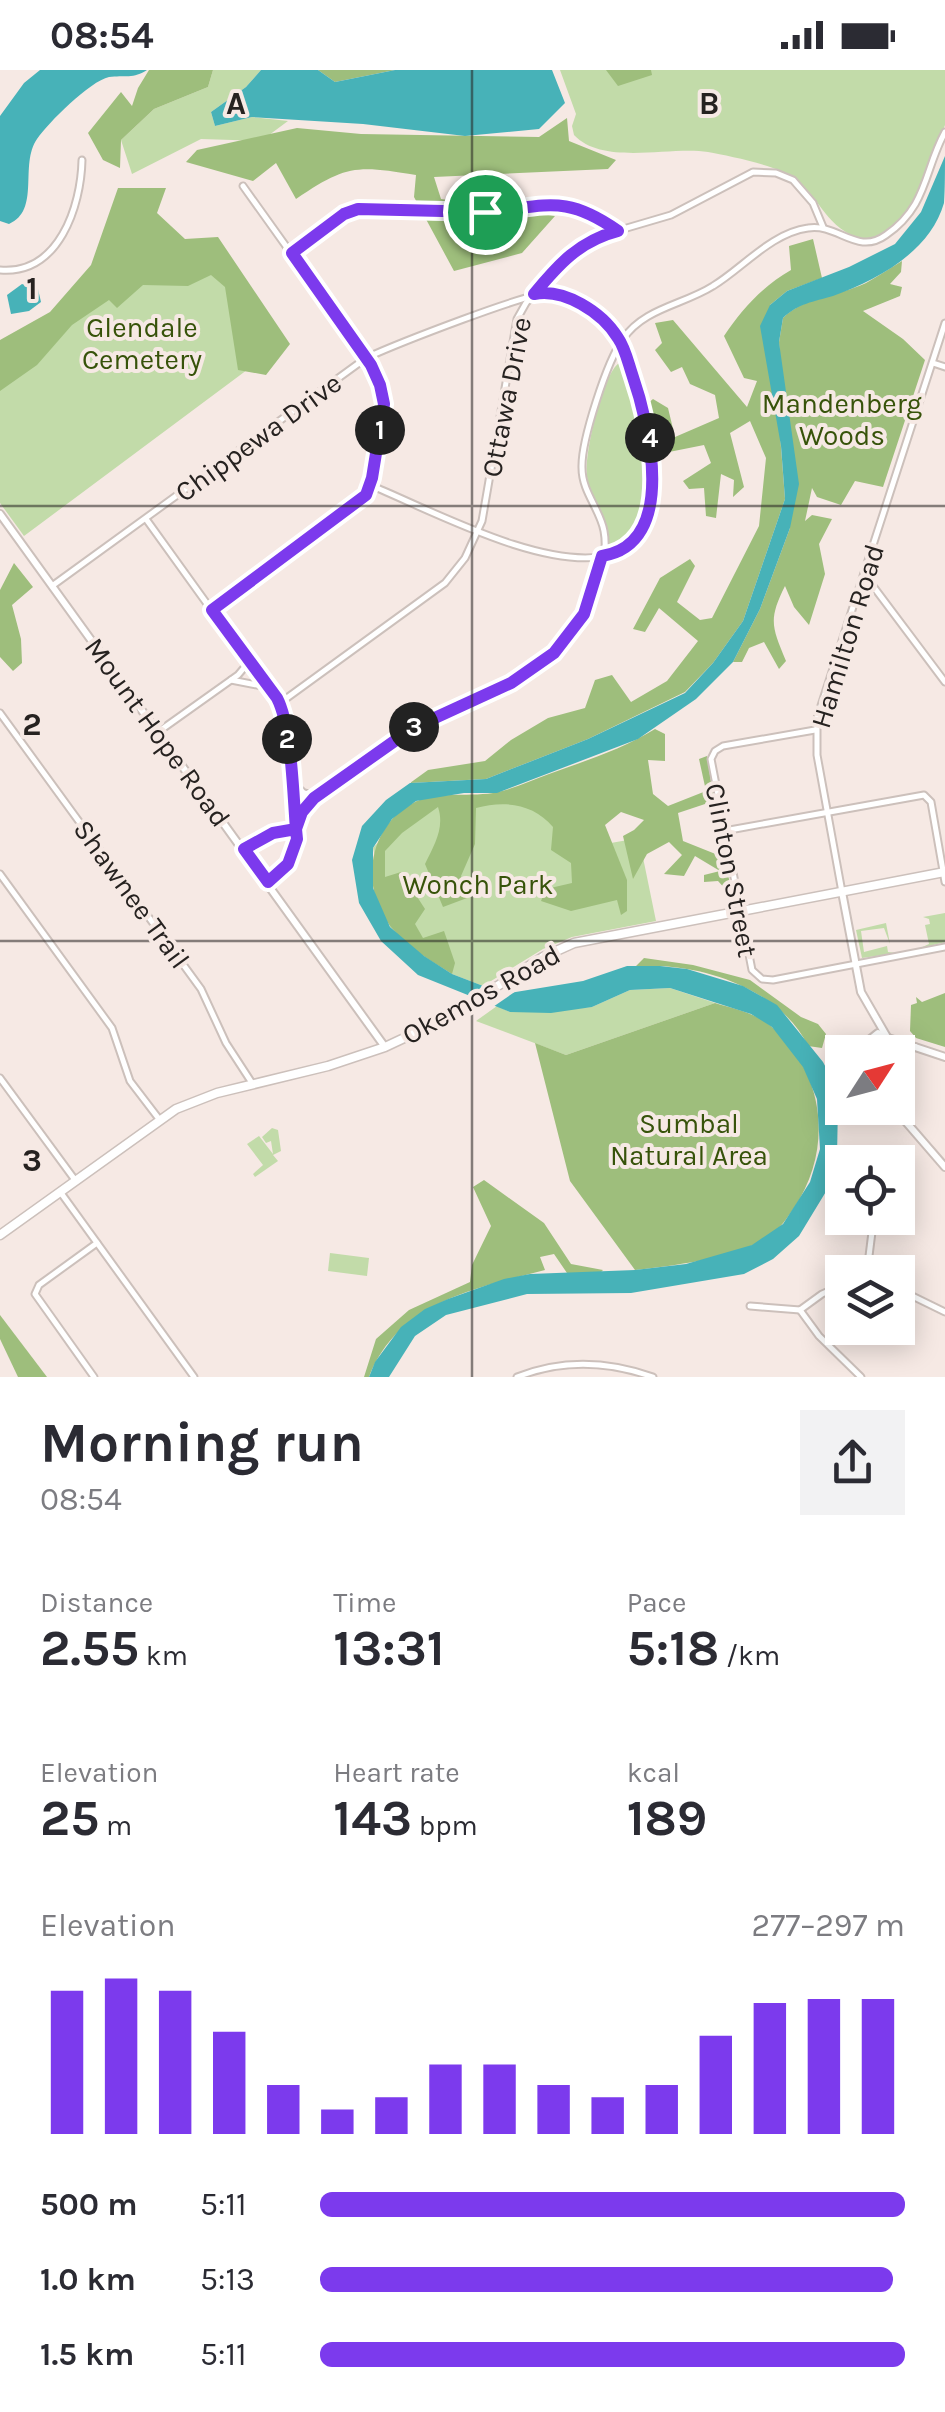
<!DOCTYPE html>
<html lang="en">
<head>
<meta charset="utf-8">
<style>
  body { margin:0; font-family:Karla,sans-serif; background:#f2f2f3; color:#2b2b33; height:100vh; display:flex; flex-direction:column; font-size:38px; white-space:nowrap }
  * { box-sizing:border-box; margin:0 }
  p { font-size:32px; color:#7c7c81 }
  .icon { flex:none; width:55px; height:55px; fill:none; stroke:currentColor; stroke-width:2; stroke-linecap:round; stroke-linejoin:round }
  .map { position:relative; height:1307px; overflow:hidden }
  .details { display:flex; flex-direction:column; background:#fff; flex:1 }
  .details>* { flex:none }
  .needle { width:65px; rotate:54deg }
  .controls { position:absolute; left:825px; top:965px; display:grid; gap:20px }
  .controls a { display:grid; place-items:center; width:90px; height:90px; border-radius:0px; background:#fff; box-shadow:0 5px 25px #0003; font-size:50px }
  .pin { position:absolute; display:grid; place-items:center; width:85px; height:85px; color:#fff; margin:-42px; border:5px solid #fff; border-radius:50%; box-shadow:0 2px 10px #0007 }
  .km { position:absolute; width:50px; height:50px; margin:-25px; border-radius:50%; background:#222; color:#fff; font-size:28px; line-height:50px; text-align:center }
  .round { display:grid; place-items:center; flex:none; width:105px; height:105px; border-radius:0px; background:#f2f2f3 }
  .headline { display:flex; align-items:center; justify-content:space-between; height:170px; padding:0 40px }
  h1 { font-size:55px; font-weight:700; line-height:75px }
  .stats { display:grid; grid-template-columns:repeat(3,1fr); gap:15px; height:170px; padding:10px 40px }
  .stats div { display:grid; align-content:center }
  .stats b { font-size:50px; font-weight:700 }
  .stats small { font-size:28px; font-weight:400 }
  .stats p { font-size:28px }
  .chart { height:280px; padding:20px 40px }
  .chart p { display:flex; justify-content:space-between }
  .chart svg { width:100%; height:180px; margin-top:10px; stroke:#7c3aed; stroke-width:6 }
  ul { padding:0 40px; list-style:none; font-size:32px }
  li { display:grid; grid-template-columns:160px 120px 1fr; align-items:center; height:75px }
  li i { height:25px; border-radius:12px; background:#7c3aed }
  .status { display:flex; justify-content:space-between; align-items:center; height:70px; padding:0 50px; background:#fff; direction:ltr }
  .status svg { height:28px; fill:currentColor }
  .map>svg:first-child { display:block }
  .green { fill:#c2dba9 }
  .forest { fill:#9ebe7c }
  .water { fill:#47b2b8 }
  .pier { fill:#f6e9e4 }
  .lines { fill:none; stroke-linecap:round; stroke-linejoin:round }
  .minor-casing { stroke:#ccc0bb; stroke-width:9 }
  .tertiary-casing { stroke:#ccc0bb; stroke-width:10 }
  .secondary-casing { stroke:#ccc0bb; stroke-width:11 }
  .minor { stroke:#fff; stroke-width:5 }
  .tertiary { stroke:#fff; stroke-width:6 }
  .secondary { stroke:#fff; stroke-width:8 }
  .route-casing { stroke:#fff; stroke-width:20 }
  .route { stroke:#7c3aed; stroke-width:12 }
  .grid { fill:none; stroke:#262220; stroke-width:2.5; stroke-opacity:0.55 }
  .labels { text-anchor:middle; stroke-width:8; stroke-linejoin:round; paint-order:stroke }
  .park-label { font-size:28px; fill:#37530a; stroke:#f6e9e4 }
  .street-label { font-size:28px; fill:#262220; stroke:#f6e9e4 }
  .grid-label { font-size:32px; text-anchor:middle; font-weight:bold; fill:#262220; stroke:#f6e9e4; stroke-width:8; stroke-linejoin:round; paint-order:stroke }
</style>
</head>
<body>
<div class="status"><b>08:54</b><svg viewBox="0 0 49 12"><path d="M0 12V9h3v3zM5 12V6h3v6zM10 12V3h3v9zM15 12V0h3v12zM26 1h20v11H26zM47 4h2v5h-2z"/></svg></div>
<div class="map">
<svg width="945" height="1307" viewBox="0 0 945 1307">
  <rect width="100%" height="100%" fill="#f6e9e4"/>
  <!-- green -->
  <g class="green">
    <polygon points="213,0 261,0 246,17 211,42 215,56 252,47 288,51 261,71 201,69 132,104 121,70 154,39 208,17"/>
    <path d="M560 0H945C945 17 945 39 945 55 943 62 938 69 935 76 923 113 908 163 863 170 825 157 823 132 796 109 779 96 730 86 708 82 669 76 603 96 574 65L572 56 576 44Z"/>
    <polygon points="214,172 286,271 24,466 0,433 0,288 59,243 180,197"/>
    <path d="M619 293 626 296C642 345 676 452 612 480L608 476C606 451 590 431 587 407 584 385 602 305 619 293Z"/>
    <polygon points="600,729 594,776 639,768 656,851 572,867 543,879 483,916 452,904 390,857 373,778 416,731"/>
    <polygon points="945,843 945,872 918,879 929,874 925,855 930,854 929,849 923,847"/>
    <polygon points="886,853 890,874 884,858 861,861 864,882 887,876 888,882 897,883 862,888 856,860"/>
    <polygon points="670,918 715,933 566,985 476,951 497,936 510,942 592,937 630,920"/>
    <polygon points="272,1058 278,1060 281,1081 273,1085 278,1091 255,1107 253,1104 263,1095 247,1074 259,1066 273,1084 271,1071 266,1073 262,1067"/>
    <polygon points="330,1183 369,1188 367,1206 328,1201"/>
  </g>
  <!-- forest -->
  <g class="forest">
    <polygon points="149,0 213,0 208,17 154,39 121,70 120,98 103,90 88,63 121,22 132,36 138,18"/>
    <polygon points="318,0 395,0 335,12"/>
    <polygon points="606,0 651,0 652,5 618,16"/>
    <path d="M567 48 569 71 616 90 608 99 434 107 441 129 555 146 522 183 454 201 414 127 416 105C356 95 346 95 296 129L276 93 253 111 186 92 197 80 297 58 361 64 539 67Z"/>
    <polygon points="118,118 166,118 157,143 185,169 218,167 290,274 266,305 238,300 225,217 211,205 188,216 143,215 117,238 109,230 72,255 37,295 0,321 0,270 50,242 91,195"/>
    <path d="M813 169 822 208 787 221 770 235 785 429 743 551 713 593 685 622 588 669 486 709 410 713 428 700 485 691 511 670 548 648 585 638 595 610 612 605 631 632 667 611 698 571 659 538 645 562 633 559 660 508 690 489 695 496 677 532 700 550 712 548 759 456 766 388 750 351 730 363 744 417 733 427 734 410 721 404 716 448 706 446 704 418 689 419 683 411 711 393 704 375 654 385 646 335 653 329 668 338 675 367 719 348 715 325 690 314 682 297 671 302 655 280 662 273 655 253 673 250 747 337 757 311 744 308 724 266C742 239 763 216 791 200L789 176Z"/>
    <path d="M902 191 901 202 890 214 902 217 900 226 863 241 903 269 925 290 883 417 855 411 841 435 817 427 812 418 805 451 812 445 832 449 819 474 825 504 809 555 794 537 785 516C768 550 772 557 786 591L779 599 764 572 749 578 742 592H733L760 539 790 458 779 272 783 248C805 226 839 226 866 213 879 206 890 198 902 191Z"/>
    <polygon points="14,493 33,517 12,535 21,569 22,593 13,601 0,587 0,520"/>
    <path d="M655 659 665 664V691L648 690 653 724 668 736 706 721 699 689 707 686 714 731 678 743 683 771 723 787 732 820 728 822 718 811 704 812V805L720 801 695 786 684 806 664 804 682 785 669 772 647 784 633 809 623 766 634 760 644 750 621 742 605 755 627 810V841L621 845 617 830 571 841 541 831 546 819 572 813 571 793 551 780 553 757C534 734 505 730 476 738L475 774 461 806 467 828 443 837 425 794C434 775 445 758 438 737L402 763 385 781V807L401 802 425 839 415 854 423 868 444 861 455 893 452 904C431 891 407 877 391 857 359 818 368 755 415 732 440 720 472 728 498 722 515 718 533 710 549 704 585 691 623 679 655 659Z"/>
    <path d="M644 888 693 895 750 910 801 947 818 954 826 964 822 978 808 976C783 924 714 898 659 896 651 896 643 898 635 897Z"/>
    <polygon points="945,923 945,977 916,968 910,961 911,935 917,933 916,927 922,932"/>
    <path d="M715 933C735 939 756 943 772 957 826 1004 833 1080 794 1138 787 1148 780 1159 769 1166 735 1189 675 1195 635 1200L570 1111 535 973 566 985Z"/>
    <path d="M484 1110 544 1153 571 1194 603 1200 600 1203H567L554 1184 540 1187 545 1200C476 1218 398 1232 369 1307H364L376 1269 409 1240 470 1212 472 1195 491 1156 473 1117Z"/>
    <polygon points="0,1245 47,1307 18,1307 0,1269"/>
  </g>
  <!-- water -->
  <g class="water">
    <path d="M40 0H147C134 9 124 5 109 7 90 11 48 53 37 69 19 95 41 140 9 154L0 151V46L24 13Z"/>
    <polygon points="261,0 318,0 335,12 395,0 552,0 565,33 539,59 465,66 363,54 252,47 215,56 211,42 246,17"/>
    <path d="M945 86C945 100 945 119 944 133 930 182 877 210 833 226 813 232 799 233 783 248L779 272 799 414 790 458 760 539 733 592 696 629 638 669 497 723H464L416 731 392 749 373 778V818L390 857 424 886 452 904 504 924 583 911 627 896H660L687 899 743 916 777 935 823 992 835 1015 838 1034 837 1087 830 1115 799 1166 773 1189 744 1204 631 1223 527 1224 446 1245 415 1266 389 1307H369L375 1292 401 1257 425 1239 448 1229 504 1209 530 1204 635 1200 686 1194 752 1175 783 1154 810 1112 820 1079 817 1029 803 997 772 957 751 944 670 918 630 920 592 937 551 943 510 942 418 905 381 871 359 833 352 790 362 756 386 730 410 713 486 709 588 669 685 623 713 593 743 551 785 429 781 376 760 256 770 235 787 221 849 197 895 174 921 142Z"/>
    <polygon points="22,214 38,219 41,232 29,241 11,244 7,225"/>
  </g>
  <!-- pier -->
  <polygon class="pier" points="489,913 505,919 519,919 490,939 464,928"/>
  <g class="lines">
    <defs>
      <g id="minor">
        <polyline points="291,183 344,145 362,138 470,143 564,135 581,138 617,161"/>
        <path d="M0 200C59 205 81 136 82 90"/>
        <polyline points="933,293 945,297"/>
        <polyline points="146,449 282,638 297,769 288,794 268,812"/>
        <polyline points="864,504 945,612"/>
        <path d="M52 516 366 288C392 276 535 219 553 223 578 230 599 244 616 264 625 276 628 293 633 307 649 352 677 467 610 485 545 502 431 440 370 415"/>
        <path d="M212 539 366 425C376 406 386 348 383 326 381 315 377 305 371 295L243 116"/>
        <polyline points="231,610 267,617"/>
        <polyline points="280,633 445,513 465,488 482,451 517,249 526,233 559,194 584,174 603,165 671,145 753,102 776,103 793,110 813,133 823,157"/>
        <polyline points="0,643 201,919 226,973 252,1013"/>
        <polyline points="815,660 723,676 715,681 711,689 752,900 762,909 773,910 945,877"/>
        <polyline points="158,662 238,605 249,592"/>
        <polyline points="294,714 304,723 315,725"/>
        <polyline points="724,761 924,725 931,732 945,812"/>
        <path d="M244 779 273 763 296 759C298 751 300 744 304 738 319 719 390 672 414 657 455 632 502 622 542 593 574 569 612 503 604 461 600 439 582 422 582 398 581 371 607 291 623 269 644 238 683 235 713 216 743 198 771 163 808 158 838 153 857 186 886 165 928 136 924 100 945 62"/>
        <polyline points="0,804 112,958 130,1011 159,1049"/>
        <polyline points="842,822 817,685 817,648 945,253"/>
        <polyline points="0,1008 75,1110"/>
        <polyline points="61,1123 194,1307"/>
        <polyline points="867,1202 872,1162"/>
        <polyline points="898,1219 945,1242"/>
        <polyline points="750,1236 800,1240"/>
        <polyline points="800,1240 819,1266 861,1307"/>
        <polyline points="800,1240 822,1224 842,1215"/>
        <polyline points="94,1307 35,1224 39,1215 97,1173"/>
        <path d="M517 1307C562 1289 608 1291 653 1307"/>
      </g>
      <g id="tertiary">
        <polyline points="0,444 385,977"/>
        <polyline points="842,822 861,922 887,967"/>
        <polyline points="888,968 945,987"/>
        <polyline points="870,982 868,971 878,963 890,971 887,982"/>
        <polyline points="888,982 915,977"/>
        <polyline points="894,1038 945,1097"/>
      </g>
      <polyline id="secondary" points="0,1165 176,1039 217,1023 328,996 385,977 449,947 543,887 574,873 945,802"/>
    </defs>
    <!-- minor casing -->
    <use href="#minor" class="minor-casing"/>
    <!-- tertiary casing -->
    <use href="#tertiary" class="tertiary-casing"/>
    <!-- secondary casing -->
    <use href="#secondary" class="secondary-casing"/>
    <!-- minor -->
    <use href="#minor" class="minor"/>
    <!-- tertiary -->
    <use href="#tertiary" class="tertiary"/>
    <!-- secondary -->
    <use href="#secondary" class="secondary"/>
  </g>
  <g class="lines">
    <defs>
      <path id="route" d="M485 142 358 139 344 144 292 183 371 295 380 315 384 334 372 408 366 425 212 540 277 628C292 657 293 725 296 759L297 769 288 794 268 812 244 779 273 763 296 759 302 742 314 728 413 658 511 613 554 583 584 544 602 486C679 474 649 353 632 304 628 292 625 278 618 268 602 242 564 218 534 224 558 195 579 171 618 161 564 123 546 137 485 142"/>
    </defs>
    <!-- route casing -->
    <use href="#route" class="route-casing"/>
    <!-- route -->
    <use href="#route" class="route"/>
  </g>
  <!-- grid -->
  <path class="grid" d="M472 0V1307M0 436H945M0 871H945"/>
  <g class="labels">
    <!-- park labels -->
    <g class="park-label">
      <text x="142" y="267">Glendale<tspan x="142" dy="32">Cemetery</tspan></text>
      <text x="842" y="343">Mandenberg<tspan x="842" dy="32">Woods</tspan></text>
      <text x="478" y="824">Wonch Park</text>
      <text x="689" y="1063">Sumbal<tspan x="689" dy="32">Natural Area</tspan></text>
    </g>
    <!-- street labels -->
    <g class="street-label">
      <text transform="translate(506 327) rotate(-79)" y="10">Ottawa Drive</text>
      <text transform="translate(258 367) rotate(-36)" y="10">Chippewa Drive</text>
      <text transform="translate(847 566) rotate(-73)" y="10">Hamilton Road</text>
      <text transform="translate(158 662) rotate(54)" y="10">Mount Hope Road</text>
      <text transform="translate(732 800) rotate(79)" y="10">Clinton Street</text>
      <text transform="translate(132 824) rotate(54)" y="10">Shawnee Trail</text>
      <text transform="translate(481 924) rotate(-29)" y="10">Okemos Road</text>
    </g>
  </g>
  <g class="grid-label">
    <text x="236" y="44">A</text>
    <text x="709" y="44">B</text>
    <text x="32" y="229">1</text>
    <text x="32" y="665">2</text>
    <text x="32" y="1101">3</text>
  </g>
</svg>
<div class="controls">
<a><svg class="needle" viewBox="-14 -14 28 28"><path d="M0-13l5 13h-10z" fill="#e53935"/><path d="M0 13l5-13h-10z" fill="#7c7c81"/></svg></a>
<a><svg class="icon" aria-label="locate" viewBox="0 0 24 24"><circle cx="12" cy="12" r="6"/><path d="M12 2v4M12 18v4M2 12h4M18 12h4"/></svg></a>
<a><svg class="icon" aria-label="layers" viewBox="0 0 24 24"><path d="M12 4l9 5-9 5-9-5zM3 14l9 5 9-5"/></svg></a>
</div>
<div class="pin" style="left:485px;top:142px;background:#1e9e55"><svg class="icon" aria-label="arrive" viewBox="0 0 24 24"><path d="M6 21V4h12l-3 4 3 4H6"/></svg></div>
<b class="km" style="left:380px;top:360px">1</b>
<b class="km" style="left:287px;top:669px">2</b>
<b class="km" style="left:414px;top:657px">3</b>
<b class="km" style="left:650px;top:368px">4</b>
</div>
<section class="details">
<div class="headline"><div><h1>Morning run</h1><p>08:54</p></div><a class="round"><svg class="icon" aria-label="share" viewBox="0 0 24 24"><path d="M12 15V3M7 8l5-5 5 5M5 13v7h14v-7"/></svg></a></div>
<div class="stats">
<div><p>Distance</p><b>2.55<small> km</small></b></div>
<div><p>Time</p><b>13:31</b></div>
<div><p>Pace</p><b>5:18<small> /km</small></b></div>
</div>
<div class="stats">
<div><p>Elevation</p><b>25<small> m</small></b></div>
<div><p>Heart rate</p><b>143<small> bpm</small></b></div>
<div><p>kcal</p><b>189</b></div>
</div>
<div class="chart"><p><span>Elevation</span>277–297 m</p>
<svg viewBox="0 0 160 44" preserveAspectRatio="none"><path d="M5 44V9M15 44V6M25 44V9M35 44V19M45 44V32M55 44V38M65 44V35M75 44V27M85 44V27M95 44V32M105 44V35M115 44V32M125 44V20M135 44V12M145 44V11M155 44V11"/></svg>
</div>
<ul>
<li><b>500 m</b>5:11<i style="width:100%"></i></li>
<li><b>1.0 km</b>5:13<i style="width:98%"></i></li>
<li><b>1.5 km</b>5:11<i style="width:100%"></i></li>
</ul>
</section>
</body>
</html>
